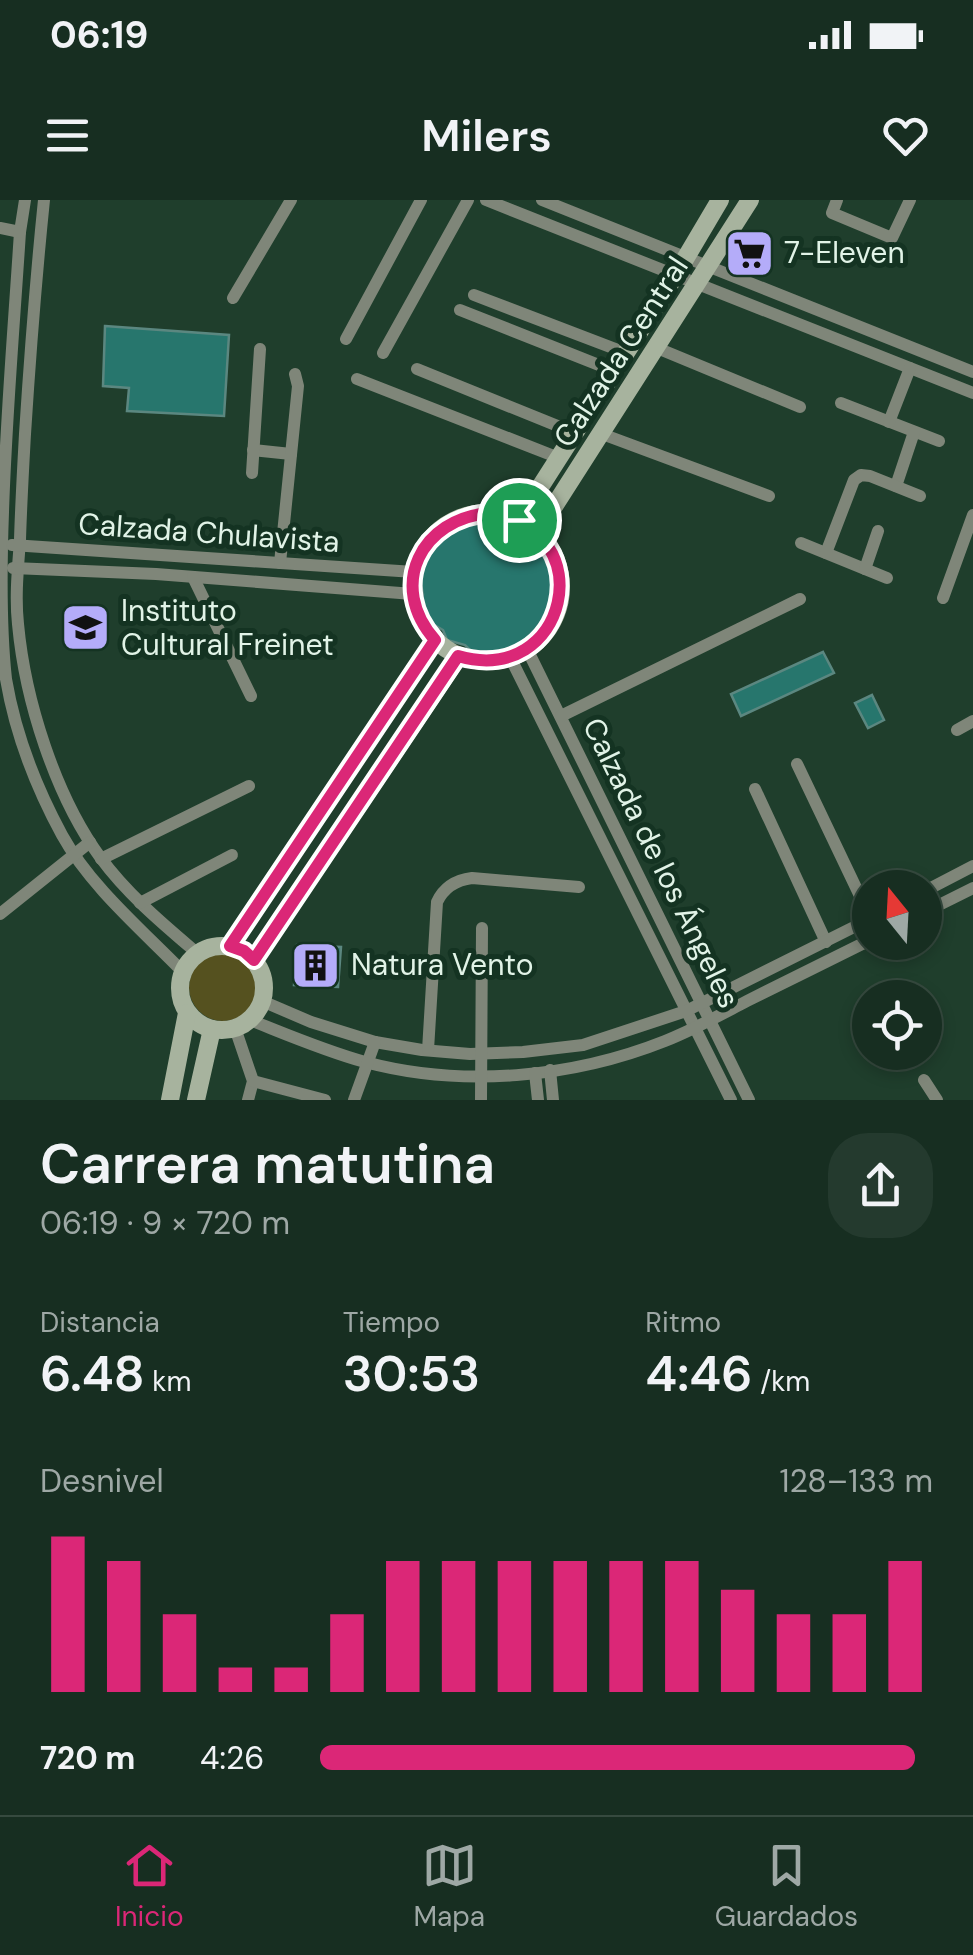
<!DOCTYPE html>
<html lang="es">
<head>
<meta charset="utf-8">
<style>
  body { margin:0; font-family:"DM Sans",sans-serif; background:#243a2e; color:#f1f3f6; height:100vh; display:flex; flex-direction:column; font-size:38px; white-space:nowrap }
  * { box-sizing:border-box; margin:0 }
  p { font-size:32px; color:#9ea8a5 }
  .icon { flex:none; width:55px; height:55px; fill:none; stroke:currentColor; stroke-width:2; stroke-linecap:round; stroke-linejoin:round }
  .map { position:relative; height:900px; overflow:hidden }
  .sheet { display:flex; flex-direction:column; background:#172e21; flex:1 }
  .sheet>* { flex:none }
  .needle { width:65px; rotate:342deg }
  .controls { position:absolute; left:852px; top:670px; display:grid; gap:20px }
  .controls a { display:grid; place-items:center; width:90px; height:90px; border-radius:50%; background:#172e21; box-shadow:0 5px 15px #0003,0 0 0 2px #364a3f; font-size:50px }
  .pin { position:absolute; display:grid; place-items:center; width:85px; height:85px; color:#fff; margin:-42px; border:5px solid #fff; border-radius:50%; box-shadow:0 2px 10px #0007 }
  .round { display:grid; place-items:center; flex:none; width:105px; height:105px; border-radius:40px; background:#243a2e }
  .overview { display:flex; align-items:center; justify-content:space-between; height:170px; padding:0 40px }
  h1 { font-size:55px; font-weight:600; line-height:75px }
  .figures { display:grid; grid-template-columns:repeat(3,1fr); gap:15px; height:170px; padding:10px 40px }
  .figures div { display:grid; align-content:center }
  .figures b { font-size:50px; font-weight:600 }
  .figures small { font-size:28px; font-weight:400 }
  .figures p { font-size:28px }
  .chart { height:280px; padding:20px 40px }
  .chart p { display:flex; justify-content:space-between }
  .chart svg { width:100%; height:180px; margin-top:10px; stroke:#db2777; stroke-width:6 }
  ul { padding:0 40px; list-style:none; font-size:32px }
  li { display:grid; grid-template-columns:160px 120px 1fr; align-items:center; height:75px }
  li i { height:25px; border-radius:12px; background:#db2777 }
  .status { display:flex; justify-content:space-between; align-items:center; height:70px; padding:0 50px; background:#172e21; direction:ltr }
  .status svg { height:28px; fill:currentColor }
  header { display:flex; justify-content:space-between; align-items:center; height:130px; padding:0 40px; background:#172e21; font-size:45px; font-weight:600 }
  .tab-bar { display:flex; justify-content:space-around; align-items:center; height:140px; border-top:2px solid #364a3f; background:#172e21; font-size:28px; color:#9ea8a5 }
  .tab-bar a { display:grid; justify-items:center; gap:5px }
  .tab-bar .selected { color:#db2777 }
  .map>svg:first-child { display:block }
  .green { fill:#55511f }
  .building { fill:#27766d; stroke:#5b8780; stroke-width:2.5 }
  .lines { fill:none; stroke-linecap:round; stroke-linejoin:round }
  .street { stroke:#7f8679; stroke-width:12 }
  .secondary { stroke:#a7b39e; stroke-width:18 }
  .route-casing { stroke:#fff; stroke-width:20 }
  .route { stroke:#db2777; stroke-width:12 }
  .labels { text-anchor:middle; stroke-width:10; stroke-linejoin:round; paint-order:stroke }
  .poi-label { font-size:30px; fill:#e1f3e7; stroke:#143322; text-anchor:start }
  .street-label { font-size:30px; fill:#e1f3e7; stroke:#143322 }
</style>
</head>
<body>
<div class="status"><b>06:19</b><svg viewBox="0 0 49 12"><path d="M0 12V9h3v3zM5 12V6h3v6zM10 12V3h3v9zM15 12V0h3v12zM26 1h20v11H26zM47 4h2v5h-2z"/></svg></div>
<header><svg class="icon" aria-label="menu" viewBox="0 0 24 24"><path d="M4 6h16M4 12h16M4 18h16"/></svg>Milers<svg class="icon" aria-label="heart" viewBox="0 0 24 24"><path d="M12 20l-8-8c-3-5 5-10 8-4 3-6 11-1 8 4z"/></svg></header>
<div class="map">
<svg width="973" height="900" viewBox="0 0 973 900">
  <rect width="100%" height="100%" fill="#1f3e2c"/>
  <!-- green -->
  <circle class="green" cx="223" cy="787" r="34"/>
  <!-- building -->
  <g class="building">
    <polygon points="105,126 229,135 224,216 127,211 129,188 103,186"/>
    <polygon points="476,321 497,321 507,324 513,331 523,332 530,343 538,345 546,356 552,376 552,397 546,416 532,435 512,448 490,453 470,450 465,445 447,440 443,430 431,423 422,402 423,394 420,380 427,357 439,340 456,328"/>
    <polygon points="823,452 834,473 741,516 731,494"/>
    <polygon points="872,495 884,520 868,528 855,503"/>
    <polygon points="297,745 341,747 338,787 294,785"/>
  </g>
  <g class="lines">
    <!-- street -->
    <g class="street">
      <path d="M25 0 20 32C14 125 6 219 3 312 1 367 0 424 6 479 15 532 36 587 62 635 90 686 142 730 182 771"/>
      <path d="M44 0C36 78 30 156 25 234 23 270 21 305 20 340 18 368 15 396 18 424 25 500 55 595 100 657 127 694 163 724 197 753"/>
      <polyline points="486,0 973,193"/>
      <polyline points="542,0 973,172"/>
      <polyline points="837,0 832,13 892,38 910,0"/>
      <polyline points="0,28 20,32"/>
      <polyline points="474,95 626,153"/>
      <polyline points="233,98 291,0"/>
      <polyline points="460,110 614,171"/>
      <polyline points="346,139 421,0"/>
      <polyline points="657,148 800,207"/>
      <polyline points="383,153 468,0"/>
      <polyline points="417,169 575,233"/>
      <polyline points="357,179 559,258"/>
      <polyline points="841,203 939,241"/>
      <polyline points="889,222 910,168"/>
      <polyline points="602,234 769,296"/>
      <polyline points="253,250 291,254"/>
      <polyline points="252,273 260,149"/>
      <polyline points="896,286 914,232"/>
      <polyline points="801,343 887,378"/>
      <polyline points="12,345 414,372"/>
      <polyline points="826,353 854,280 861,275 870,276 920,296"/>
      <polyline points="280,363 298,186 295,174"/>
      <polyline points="13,368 156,374 413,394"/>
      <polyline points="865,369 878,331"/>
      <polyline points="193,377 251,496"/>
      <polyline points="943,398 973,315"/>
      <polyline points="527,449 749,900"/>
      <polyline points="510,457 731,900"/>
      <polyline points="561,516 800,399"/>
      <polyline points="957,530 973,521"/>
      <polyline points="797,564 870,717"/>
      <polyline points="755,589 826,742"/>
      <polyline points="101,659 249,586"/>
      <polyline points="925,691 973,666"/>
      <polyline points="140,703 232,655"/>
      <polyline points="925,712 973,688"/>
      <polyline points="0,714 90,642"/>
      <polyline points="262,801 311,822 375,842 422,850 470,854 523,852 583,845 686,811 870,719"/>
      <path d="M250 820C288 835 325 851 365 862 462 888 572 878 665 841 693 830 720 815 747 801 788 781 829 760 870 740"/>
      <polyline points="235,828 253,881 248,900"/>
      <path d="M428 850 437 702C444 687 456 680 472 678L579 687"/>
      <polyline points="550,870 553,900"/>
      <polyline points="535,873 538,900"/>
      <polyline points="924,880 937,900"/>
      <polyline points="253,881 325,900"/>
      <polyline points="354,900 375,842"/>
      <polyline points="481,900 482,728"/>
    </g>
    <!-- secondary -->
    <g class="secondary">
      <circle cx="487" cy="387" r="74"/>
      <polyline points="519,320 675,76 720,0"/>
      <polyline points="537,333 750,0"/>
      <circle cx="222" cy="788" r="42"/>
      <polyline points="230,746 435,440"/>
      <polyline points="254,760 459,456"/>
      <polyline points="170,900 187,813"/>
      <polyline points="196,900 212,829"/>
    </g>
  </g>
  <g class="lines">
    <defs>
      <path id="route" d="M490 313C604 330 567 488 458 456L254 760 244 751 230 746 435 440C387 386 421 318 490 313Z"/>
    </defs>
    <!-- route casing -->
    <use href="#route" class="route-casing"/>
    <!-- route -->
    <use href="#route" class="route"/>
  </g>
  <!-- icons -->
  <defs>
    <symbol id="supermarket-square" viewBox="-11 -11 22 22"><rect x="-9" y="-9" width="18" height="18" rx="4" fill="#b4acf9" stroke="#143322"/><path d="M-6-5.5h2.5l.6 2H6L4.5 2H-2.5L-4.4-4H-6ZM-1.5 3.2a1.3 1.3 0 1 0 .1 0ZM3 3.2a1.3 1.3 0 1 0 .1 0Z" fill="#111"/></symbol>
    <symbol id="school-square" viewBox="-11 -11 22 22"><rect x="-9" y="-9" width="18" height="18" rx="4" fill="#b4acf9" stroke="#143322"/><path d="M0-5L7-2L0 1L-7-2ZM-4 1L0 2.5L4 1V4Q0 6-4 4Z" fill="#111"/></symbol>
    <symbol id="building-square" viewBox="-11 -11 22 22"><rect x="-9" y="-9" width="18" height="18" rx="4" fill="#b4acf9" stroke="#143322"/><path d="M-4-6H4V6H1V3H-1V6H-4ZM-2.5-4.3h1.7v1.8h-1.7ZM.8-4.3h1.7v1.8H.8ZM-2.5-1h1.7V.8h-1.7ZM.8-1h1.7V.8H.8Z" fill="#111"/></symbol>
  </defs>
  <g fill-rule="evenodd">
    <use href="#supermarket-square" x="722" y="26" width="55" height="55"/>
    <use href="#school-square" x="58" y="400" width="55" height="55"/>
    <use href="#building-square" x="288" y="738" width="55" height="55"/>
  </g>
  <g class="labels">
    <!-- poi labels -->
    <g class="poi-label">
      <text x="784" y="63">7-Eleven</text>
      <text x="121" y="421">Instituto<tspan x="121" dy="34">Cultural Freinet</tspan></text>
      <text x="351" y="775">Natura Vento</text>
    </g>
    <!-- street labels -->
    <g class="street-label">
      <text transform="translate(621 152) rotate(-57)" y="10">Calzada Central</text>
      <text transform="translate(209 333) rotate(4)" y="10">Calzada Chulavista</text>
      <text transform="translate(661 663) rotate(64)" y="10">Calzada de los Ángeles</text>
    </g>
  </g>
</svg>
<div class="controls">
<a><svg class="needle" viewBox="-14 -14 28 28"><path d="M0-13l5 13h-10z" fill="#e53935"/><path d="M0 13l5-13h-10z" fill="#9ea8a5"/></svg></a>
<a><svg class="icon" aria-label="locate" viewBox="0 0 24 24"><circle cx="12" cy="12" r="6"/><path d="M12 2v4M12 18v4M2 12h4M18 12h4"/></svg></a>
</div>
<div class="pin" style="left:519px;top:320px;background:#1e9e55"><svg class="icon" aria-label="arrive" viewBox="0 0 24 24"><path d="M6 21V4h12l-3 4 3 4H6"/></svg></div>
</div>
<section class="sheet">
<div class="overview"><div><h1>Carrera matutina</h1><p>06:19 · 9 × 720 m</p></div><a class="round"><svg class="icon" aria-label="share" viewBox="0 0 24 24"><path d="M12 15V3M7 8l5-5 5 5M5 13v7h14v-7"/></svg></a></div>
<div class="figures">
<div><p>Distancia</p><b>6.48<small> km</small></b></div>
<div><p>Tiempo</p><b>30:53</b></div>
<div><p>Ritmo</p><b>4:46<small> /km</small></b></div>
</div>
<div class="chart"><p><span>Desnivel</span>128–133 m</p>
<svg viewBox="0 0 160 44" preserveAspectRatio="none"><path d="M5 44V6M15 44V12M25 44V25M35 44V38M45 44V38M55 44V25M65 44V12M75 44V12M85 44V12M95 44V12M105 44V12M115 44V12M125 44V19M135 44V25M145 44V25M155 44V12"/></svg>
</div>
<ul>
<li><b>720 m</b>4:26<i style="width:97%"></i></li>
</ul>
</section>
<nav class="tab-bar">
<a class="selected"><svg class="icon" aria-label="home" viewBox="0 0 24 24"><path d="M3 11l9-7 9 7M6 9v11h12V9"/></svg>Inicio</a>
<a><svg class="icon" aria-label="map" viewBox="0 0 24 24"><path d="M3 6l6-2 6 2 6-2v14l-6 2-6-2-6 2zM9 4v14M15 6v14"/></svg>Mapa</a>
<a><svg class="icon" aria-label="saved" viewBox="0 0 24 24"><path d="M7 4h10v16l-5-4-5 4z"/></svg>Guardados</a>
</nav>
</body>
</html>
